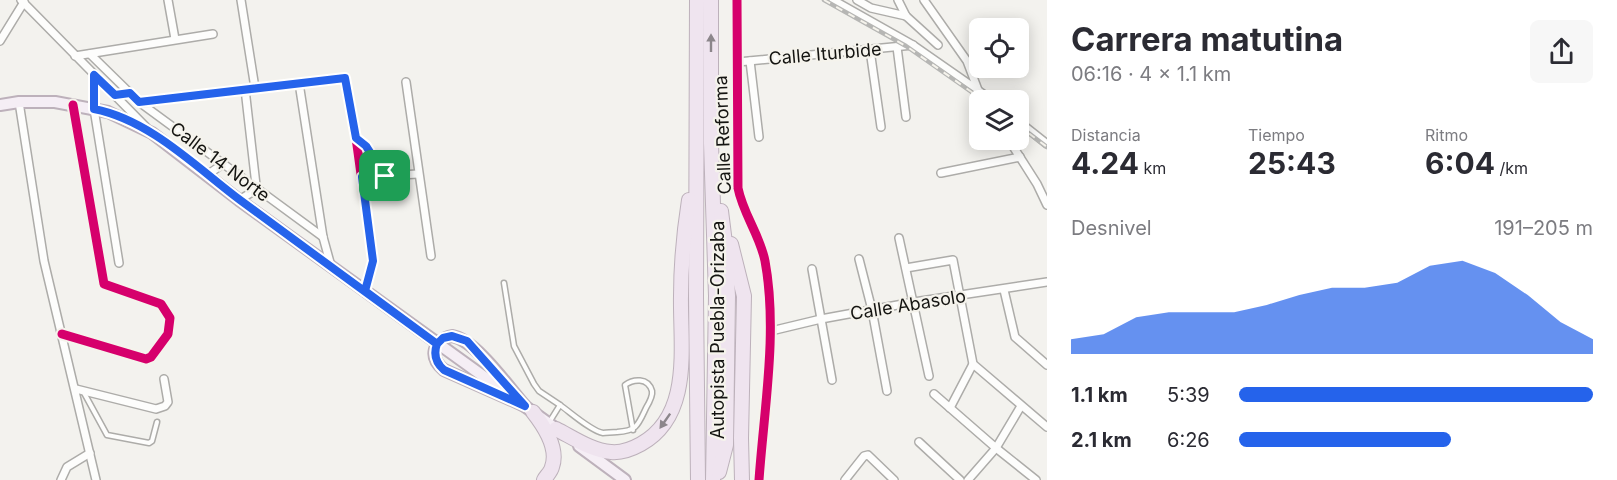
<!DOCTYPE html>
<html lang="es">
<head>
<meta charset="utf-8">
<style>
  body { margin:0; font-family:Inter,sans-serif; background:#f7f7f7; color:#2b2b33; height:100vh; display:flex; flex-direction:column; font-size:22px; white-space:nowrap }
  * { box-sizing:border-box; margin:0 }
  p { font-size:20px; color:#7c7c81 }
  .icon { flex:none; width:33px; height:33px; fill:none; stroke:currentColor; stroke-width:2; stroke-linecap:round; stroke-linejoin:round }
  .map { position:relative; flex:1; overflow:hidden }
  .sheet { display:flex; flex-direction:column; background:#fff; width:570px }
  .sheet>* { flex:none }
  .buttons { position:absolute; left:969px; top:18px; display:grid; gap:12px }
  .buttons a { display:grid; place-items:center; width:60px; height:60px; border-radius:9px; background:#fff; box-shadow:0 3px 15px #0003; font-size:30px }
  .pin { position:absolute; display:grid; place-items:center; width:51px; height:51px; color:#fff; margin:-26px; border-radius:12px; box-shadow:0 3px 9px #0006 }
  .round { display:grid; place-items:center; flex:none; width:63px; height:63px; border-radius:9px; background:#f7f7f7 }
  .overview { display:flex; align-items:center; justify-content:space-between; height:102px; padding:0 24px }
  h1 { font-size:33px; font-weight:700; line-height:45px }
  .stats { display:grid; grid-template-columns:repeat(3,1fr); gap:9px; height:102px; padding:6px 24px }
  .stats div { display:grid; align-content:center }
  .stats b { font-size:30px; font-weight:700 }
  .stats small { font-size:16px; font-weight:400 }
  .stats p { font-size:16px }
  .chart { height:168px; padding:12px 24px }
  .chart p { display:flex; justify-content:space-between }
  .chart svg { width:100%; height:108px; margin-top:6px; fill:#2563eb; opacity:.7 }
  ul { padding:0 24px; list-style:none; font-size:20px }
  li { display:grid; grid-template-columns:96px 72px 1fr; align-items:center; height:45px }
  li i { height:15px; border-radius:8px; background:#2563eb }
  main { display:flex; flex:1; min-height:0 }
  .map>svg:first-child { display:block }
  .lines { fill:none; stroke-linecap:round; stroke-linejoin:round }
  .lane-casing { stroke:#adaca9; stroke-width:7 }
  .street-casing { stroke:#adaca9; stroke-width:10 }
  .primary-casing { stroke:#bdb1bb; stroke-width:14 }
  .highway-casing { stroke:#bdb1bb; stroke-width:16 }
  .lane { stroke:#fdfdfc; stroke-width:4 }
  .street { stroke:#fdfdfc; stroke-width:7 }
  .primary { stroke:#f5eef5; stroke-width:10 }
  .highway { stroke:#efe4ef; stroke-width:14 }
  .rail-casing { stroke:#b6b6b4; stroke-width:4.5 }
  .rail { stroke:#f5f3ec; stroke-width:2; stroke-dasharray:7; stroke-linecap:butt }
  .cycleway-casing { stroke:#f5f3ec; stroke-width:13 }
  .cycleway { stroke:#d6006c; stroke-width:9 }
  .oneway { fill:#8c868b }
  .route-casing { stroke:#fff; stroke-width:12 }
  .route { stroke:#2563eb; stroke-width:8 }
  .labels { text-anchor:middle; stroke-width:4.5; stroke-linejoin:round; paint-order:stroke }
  .street-label { font-size:18px; fill:#141411; stroke:#f5f3ec }
</style>
</head>
<body>
<main>
<div class="map">
<svg width="1047" height="480" viewBox="0 0 1047 480">
  <rect width="100%" height="100%" fill="#f3f2ee"/>
  <g class="lines">
    <defs>
      <g id="lane">
        <polyline points="504,283 514,346 534,384 539,391 560,405"/>
        <polyline points="83,391 107,435 149,443 152,441 157,422"/>
        <path d="M550 421 560 405C570 412 591 431 603 433 607 433 612 432 617 432 637 431 638 425 646 408 649 403 653 396 652 391 648 377 633 379 625 385L633 430"/>
      </g>
      <g id="street">
        <polyline points="21,0 146,127"/>
        <polyline points="168,0 175,39"/>
        <polyline points="241,0 255,88"/>
        <path d="M737 0 738 188C743 214 760 235 765 261 778 331 764 409 759 480"/>
        <polyline points="833,0 913,45 992,100"/>
        <polyline points="857,0 871,8 906,16"/>
        <polyline points="898,0 906,16 938,45"/>
        <polyline points="924,0 967,61 978,90"/>
        <polyline points="0,41 24,2"/>
        <polyline points="897,47 906,117"/>
        <polyline points="870,50 881,127"/>
        <polyline points="90,54 139,102 323,237"/>
        <polyline points="75,56 213,34"/>
        <polyline points="750,61 759,137"/>
        <polyline points="738,62 913,45"/>
        <polyline points="94,75 94,109 119,263"/>
        <polyline points="406,82 431,256"/>
        <polyline points="299,83 323,237 331,266"/>
        <polyline points="19,102 44,261 96,480"/>
        <polyline points="139,102 345,78 356,138 373,261 365,291"/>
        <polyline points="1018,121 1047,144"/>
        <polyline points="356,138 366,146 385,176"/>
        <polyline points="1009,140 1037,184 1047,205"/>
        <polyline points="941,173 1020,157"/>
        <polyline points="207,175 223,164"/>
        <polyline points="362,177 418,174"/>
        <polyline points="239,200 254,191 256,185 245,89"/>
        <polyline points="899,238 929,376"/>
        <polyline points="859,259 872,310 887,391"/>
        <polyline points="906,268 953,260 973,364 1047,427"/>
        <polyline points="812,269 832,380"/>
        <polyline points="1004,290 1015,337 1047,365"/>
        <polyline points="771,331 821,319 914,302 1047,282"/>
        <polyline points="62,334 146,359 151,357 168,334 170,318 161,304 104,284 73,105"/>
        <polyline points="76,389 156,409 165,406 168,402 164,379"/>
        <polyline points="934,394 996,448 1036,480"/>
        <polyline points="950,408 973,364"/>
        <polyline points="919,442 960,480"/>
        <polyline points="61,480 67,467 90,453"/>
        <polyline points="845,480 864,456 868,455 894,480"/>
        <polyline points="968,480 996,448 1021,406"/>
      </g>
      <g id="primary">
        <polyline points="0,105 19,102 55,102 108,112 152,133 239,200 562,433"/>
        <path d="M452 336C476 340 509 388 525 406L444 370C428 357 433 340 452 336Z"/>
        <polyline points="579,446 625,480"/>
      </g>
      <g id="highway">
        <polyline points="697,0 696,297 698,480"/>
        <polyline points="711,0 711,143 716,296 713,480"/>
        <polyline points="731,244 744,296 741,438 742,480"/>
        <path d="M533 412C544 426 559 448 552 467 551 472 546 476 544 480"/>
        <path d="M556 429C572 437 592 451 611 452 621 453 632 449 641 444 693 415 680 346 681 296 681 264 684 232 689 200"/>
        <polyline points="719,472 726,445 728,296 725,243 721,211"/>
      </g>
    </defs>
    <!-- lane casing -->
    <use href="#lane" class="lane-casing"/>
    <!-- street casing -->
    <use href="#street" class="street-casing"/>
    <!-- primary casing -->
    <use href="#primary" class="primary-casing"/>
    <!-- highway casing -->
    <use href="#highway" class="highway-casing"/>
    <!-- lane -->
    <use href="#lane" class="lane"/>
    <!-- street -->
    <use href="#street" class="street"/>
    <!-- primary -->
    <use href="#primary" class="primary"/>
    <!-- highway -->
    <use href="#highway" class="highway"/>
    <defs>
      <g id="rail">
        <polyline points="824,0 906,46 983,100"/>
        <polyline points="1018,125 1047,147"/>
      </g>
    </defs>
    <!-- rail casing -->
    <use href="#rail" class="rail-casing"/>
    <!-- rail -->
    <use href="#rail" class="rail"/>
    <defs>
      <g id="cycleway">
        <path d="M737 0 738 188C743 214 760 235 765 261 778 331 764 409 759 480"/>
        <polyline points="139,102 345,78 356,138 373,261 365,291"/>
        <polyline points="62,334 146,359 151,357 168,334 170,318 161,304 104,284 73,105"/>
      </g>
    </defs>
    <!-- cycleway casing -->
    <use href="#cycleway" class="cycleway-casing"/>
    <!-- cycleway -->
    <use href="#cycleway" class="cycleway"/>
  </g>
  <!-- one-way arrows -->
  <defs><path id="oneway-solid" d="M-6-.8H1V-3.2L6.5 0L1 3.2V.8H-6Z" transform="scale(1.5)"/></defs>
  <g class="oneway">
    <use href="#oneway-solid" transform="translate(711 43) rotate(-90)"/>
    <use href="#oneway-solid" transform="translate(665 421) rotate(125)"/>
  </g>
  <g class="lines">
    <defs>
      <path id="route" d="M385 176 366 146 356 138 345 78 139 102 130 93 115 95 94 75V109C150 120 196 167 240 200 306 249 371 296 437 344 433 355 436 363 444 370L525 406 467 341 452 336 443 338 437 344 365 291 373 261 362 177 385 176"/>
    </defs>
    <!-- route casing -->
    <use href="#route" class="route-casing"/>
    <!-- route -->
    <use href="#route" class="route"/>
  </g>
  <g class="labels">
    <!-- street labels -->
    <g class="street-label">
      <text transform="translate(825 54) rotate(-5)" y="6">Calle Iturbide</text>
      <text transform="translate(723 135) rotate(-92)" y="6">Calle Reforma</text>
      <text transform="translate(220 162) rotate(37)" y="6">Calle 14 Norte</text>
      <text transform="translate(908 305) rotate(-9)" y="6">Calle Abasolo</text>
      <text transform="translate(718 330) rotate(-90)" y="6">Autopista Puebla-Orizaba</text>
    </g>
  </g>
</svg>
<div class="buttons">
<a><svg class="icon" aria-label="locate" viewBox="0 0 24 24"><circle cx="12" cy="12" r="6"/><path d="M12 2v4M12 18v4M2 12h4M18 12h4"/></svg></a>
<a><svg class="icon" aria-label="layers" viewBox="0 0 24 24"><path d="M12 4l9 5-9 5-9-5zM3 14l9 5 9-5"/></svg></a>
</div>
<div class="pin" style="left:385px;top:176px;background:#1e9e55"><svg class="icon" aria-label="arrive" viewBox="0 0 24 24"><path d="M6 21V4h12l-3 4 3 4H6"/></svg></div>
</div>
<section class="sheet">
<div class="overview"><div><h1>Carrera matutina</h1><p>06:16 · 4 × 1.1 km</p></div><a class="round"><svg class="icon" aria-label="share" viewBox="0 0 24 24"><path d="M12 15V3M7 8l5-5 5 5M5 13v7h14v-7"/></svg></a></div>
<div class="stats">
<div><p>Distancia</p><b>4.24<small> km</small></b></div>
<div><p>Tiempo</p><b>25:43</b></div>
<div><p>Ritmo</p><b>6:04<small> /km</small></b></div>
</div>
<div class="chart"><p><span>Desnivel</span>191–205 m</p>
<svg viewBox="0 0 160 44" preserveAspectRatio="none"><path d="M0 44V38L10 36L20 29L30 27L40 27L50 27L60 24L70 20L80 17L90 17L100 15L110 8L120 6L130 11L140 20L150 31L160 38V44z"/></svg>
</div>
<ul>
<li><b>1.1 km</b>5:39<i style="width:100%"></i></li>
<li><b>2.1 km</b>6:26<i style="width:60%"></i></li>
</ul>
</section>
</main>
</body>
</html>
